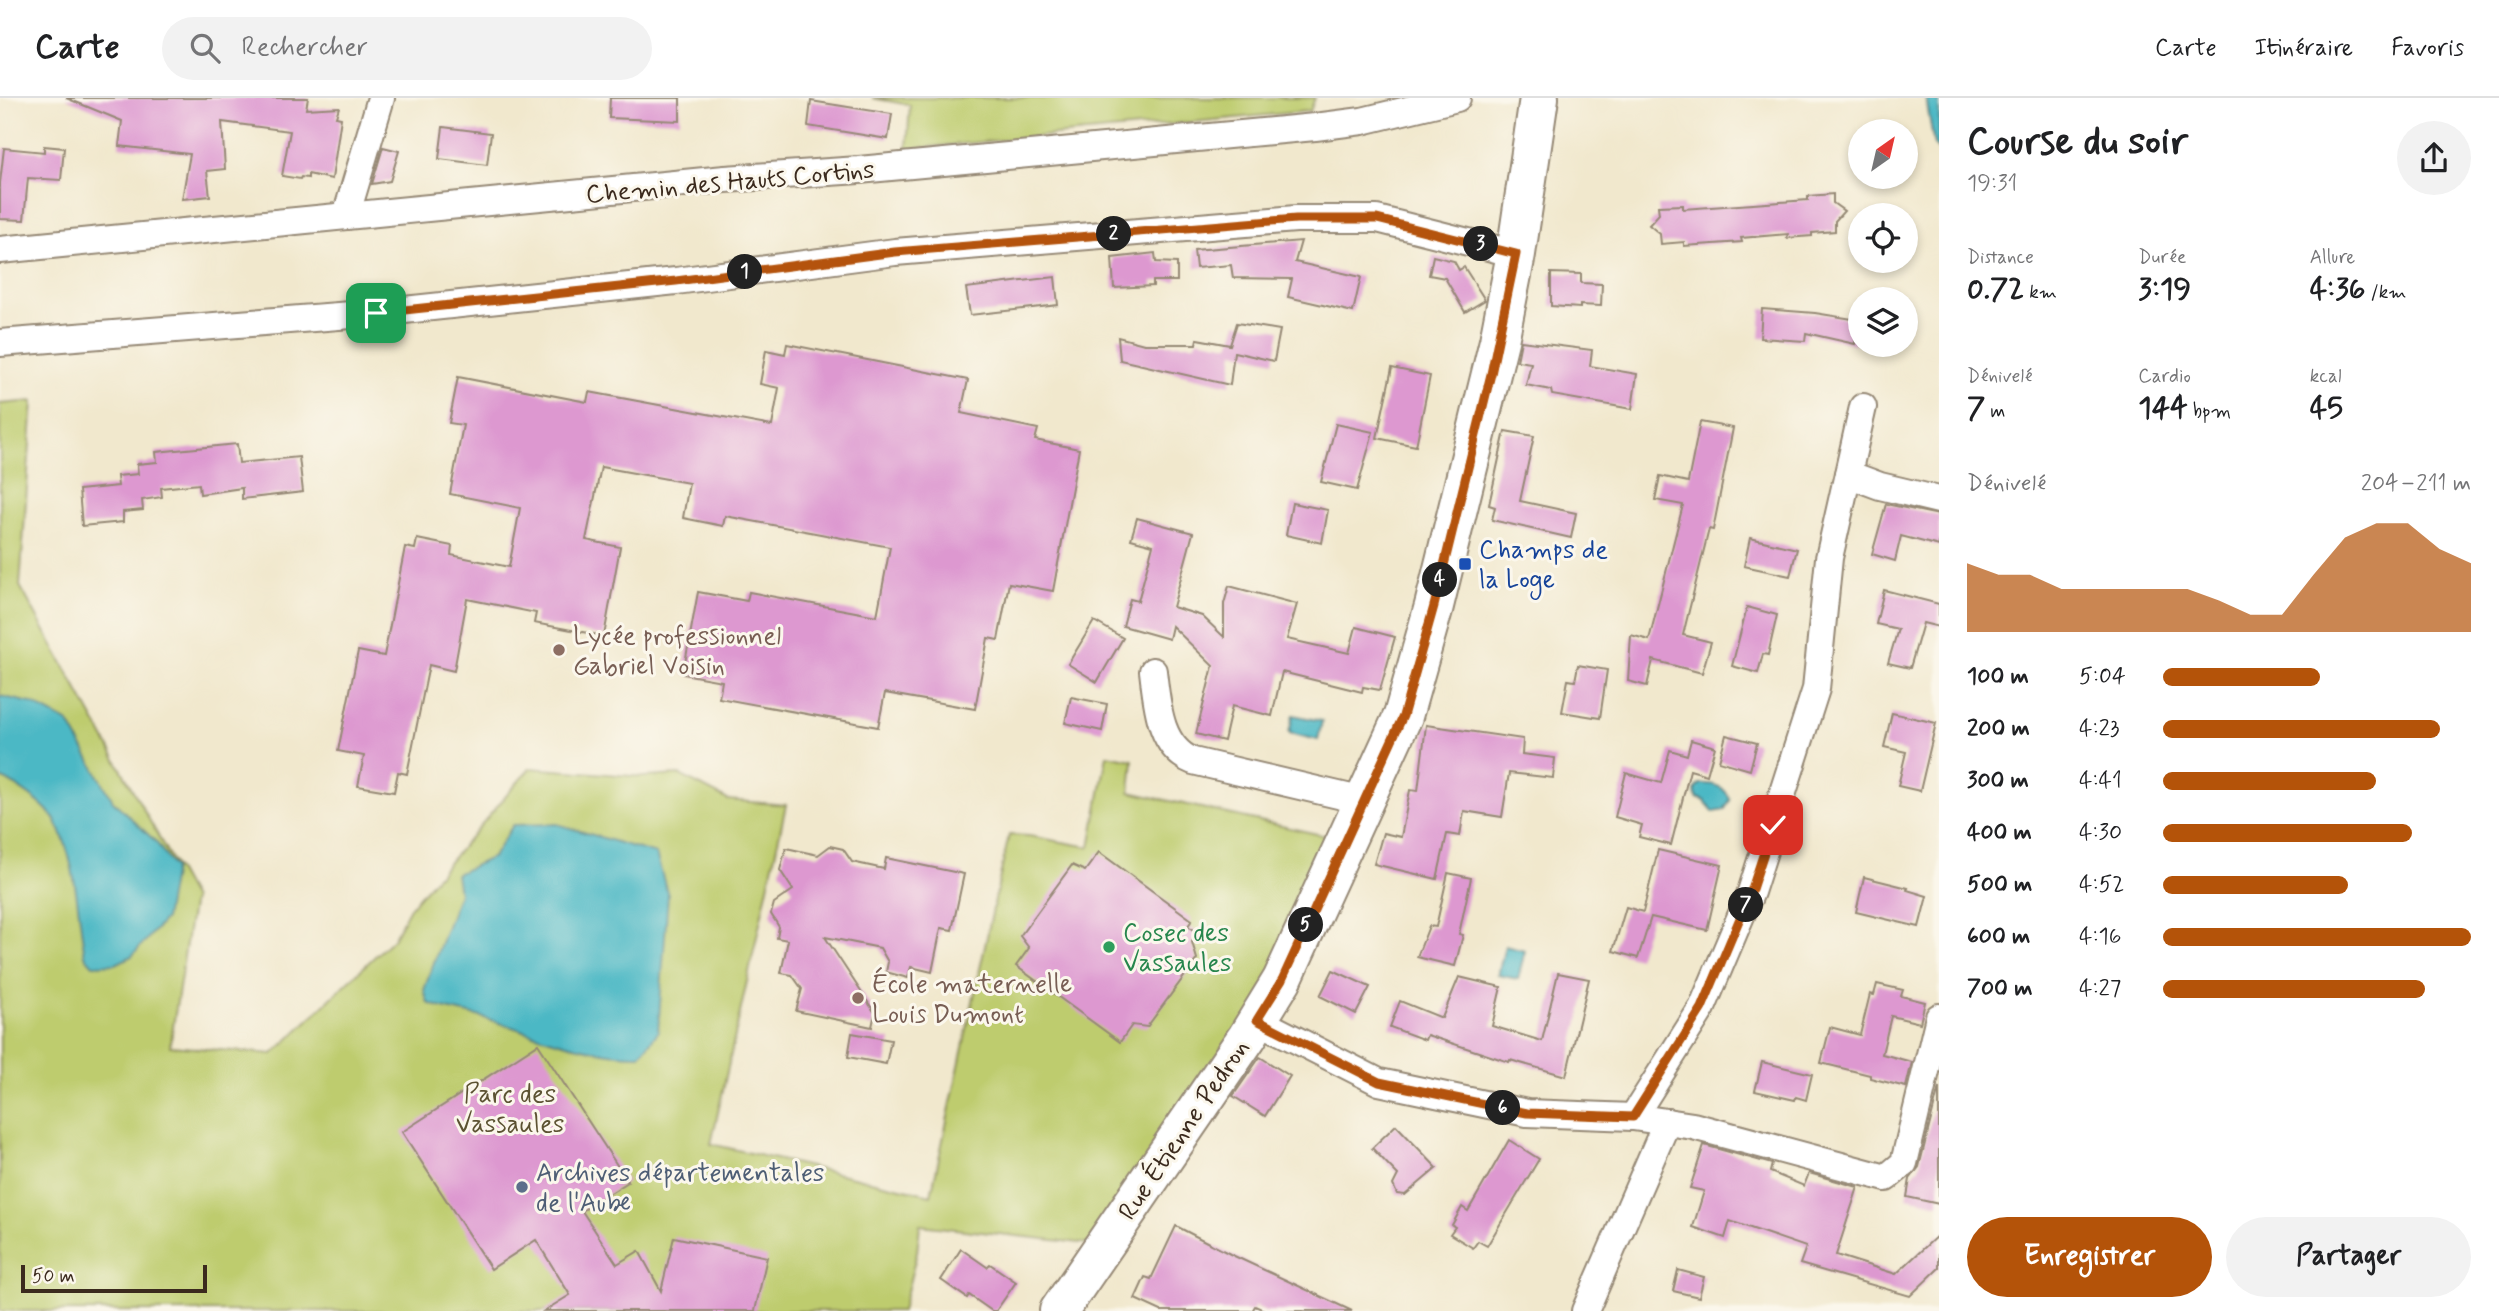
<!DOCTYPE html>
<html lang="fr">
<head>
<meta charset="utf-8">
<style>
  body { margin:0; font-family:Mynerve,sans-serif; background:#f2f2f2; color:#202124; height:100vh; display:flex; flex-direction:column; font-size:26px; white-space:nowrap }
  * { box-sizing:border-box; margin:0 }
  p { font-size:23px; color:#757577 }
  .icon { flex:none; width:38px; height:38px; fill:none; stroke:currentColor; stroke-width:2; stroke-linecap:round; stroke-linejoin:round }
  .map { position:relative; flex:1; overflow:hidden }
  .side { display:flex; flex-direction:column; background:#fff; width:560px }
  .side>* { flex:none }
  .needle { width:46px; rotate:34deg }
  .fabs { position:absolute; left:1848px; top:21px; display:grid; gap:14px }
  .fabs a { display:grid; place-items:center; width:70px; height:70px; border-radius:50%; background:#fff; box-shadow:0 4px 10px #0003; font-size:35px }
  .scale { position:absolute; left:21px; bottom:18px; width:186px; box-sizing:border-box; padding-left:7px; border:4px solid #3b2a1e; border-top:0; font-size:19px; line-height:24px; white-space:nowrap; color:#3b2a1e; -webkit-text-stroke:5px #fbf7ec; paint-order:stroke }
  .pin { position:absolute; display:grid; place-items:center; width:60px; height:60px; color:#fff; margin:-30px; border-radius:14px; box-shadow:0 4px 10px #0006 }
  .km { position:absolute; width:35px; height:35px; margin:-18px; border-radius:50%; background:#222; color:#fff; font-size:19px; line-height:35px; text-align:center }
  .round { display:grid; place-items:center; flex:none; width:74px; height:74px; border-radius:37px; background:#f2f2f2 }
  .head { display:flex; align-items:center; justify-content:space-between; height:119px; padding:0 28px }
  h1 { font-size:38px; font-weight:700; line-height:52px }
  .metrics { display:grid; grid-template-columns:repeat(3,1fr); gap:10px; height:119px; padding:7px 28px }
  .metrics div { display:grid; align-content:center }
  .metrics b { font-size:30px; font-weight:700 }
  .metrics small { font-size:19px; font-weight:400 }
  .metrics p { font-size:19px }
  .chart { height:196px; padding:14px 28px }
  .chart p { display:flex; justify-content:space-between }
  .chart svg { width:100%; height:126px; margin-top:7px; fill:#b45309; opacity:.7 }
  .button { display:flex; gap:14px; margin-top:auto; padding:14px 28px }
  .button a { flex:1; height:80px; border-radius:42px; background:#b45309; color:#fff; font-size:28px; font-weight:700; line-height:80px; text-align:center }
  .button a+a { background:#f2f2f2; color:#202124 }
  ul { padding:0 28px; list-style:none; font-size:23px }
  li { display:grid; grid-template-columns:112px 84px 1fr; align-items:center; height:52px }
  li i { height:18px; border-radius:9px; background:#b45309 }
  header { display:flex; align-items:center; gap:42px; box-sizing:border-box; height:98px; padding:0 35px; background:#fff; border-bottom:2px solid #e0e0e0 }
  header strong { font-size:33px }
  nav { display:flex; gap:38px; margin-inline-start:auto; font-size:24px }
  .search { width:490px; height:63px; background:#f2f2f2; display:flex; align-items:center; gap:18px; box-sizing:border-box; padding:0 24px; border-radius:38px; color:#757577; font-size:26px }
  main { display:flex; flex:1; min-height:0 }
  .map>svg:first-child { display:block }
  .green { fill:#becc6e; stroke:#7c7b46; stroke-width:2 }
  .water { fill:#4bb8c5; stroke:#437172; stroke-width:2 }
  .building { fill:#dd98d0 }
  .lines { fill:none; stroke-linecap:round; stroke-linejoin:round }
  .street-casing { stroke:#968976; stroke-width:30 }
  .secondary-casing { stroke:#968976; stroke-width:42 }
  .street { stroke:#fff; stroke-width:26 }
  .secondary { stroke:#fff; stroke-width:38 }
  .route-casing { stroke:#fff; stroke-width:14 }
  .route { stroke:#b45309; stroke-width:9 }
  .transit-dot { fill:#1a4fb4; stroke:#fbf7ec; stroke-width:2.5 }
  .education-dot { fill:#8d6e63; stroke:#fbf7ec; stroke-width:2.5 }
  .leisure-dot { fill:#2e9e5b; stroke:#fbf7ec; stroke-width:2.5 }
  .service-dot { fill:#5c6f8a; stroke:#fbf7ec; stroke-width:2.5 }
  .labels { text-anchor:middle; stroke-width:6; stroke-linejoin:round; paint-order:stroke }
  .street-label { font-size:26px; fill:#3b2a1e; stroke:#fbf7ec }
  .transit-label { font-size:26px; fill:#164399; stroke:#fbf7ec; text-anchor:start }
  .education-label { font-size:26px; fill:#785e54; stroke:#fbf7ec; text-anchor:start }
  .leisure-label { font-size:26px; fill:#27864d; stroke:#fbf7ec; text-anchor:start }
  .park-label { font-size:26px; fill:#5c5232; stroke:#fbf7ec }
  .service-label { font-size:26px; fill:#4e5e75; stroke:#fbf7ec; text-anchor:start }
</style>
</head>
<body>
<header>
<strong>Carte</strong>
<div class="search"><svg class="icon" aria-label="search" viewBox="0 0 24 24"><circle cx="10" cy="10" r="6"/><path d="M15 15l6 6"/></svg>Rechercher</div>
<nav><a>Carte</a><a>Itinéraire</a><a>Favoris</a></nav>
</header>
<main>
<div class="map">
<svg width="1939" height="1213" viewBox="0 0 1939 1213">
  <rect width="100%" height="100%" fill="#fbf7ec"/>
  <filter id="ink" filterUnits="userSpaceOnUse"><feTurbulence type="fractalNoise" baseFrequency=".0143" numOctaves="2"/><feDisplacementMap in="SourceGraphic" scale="14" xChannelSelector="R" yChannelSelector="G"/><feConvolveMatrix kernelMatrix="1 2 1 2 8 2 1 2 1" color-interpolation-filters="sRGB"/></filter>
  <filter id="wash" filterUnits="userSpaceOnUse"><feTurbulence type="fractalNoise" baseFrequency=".00686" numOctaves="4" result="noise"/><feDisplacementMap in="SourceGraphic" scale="28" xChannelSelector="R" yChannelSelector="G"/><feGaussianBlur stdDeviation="1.57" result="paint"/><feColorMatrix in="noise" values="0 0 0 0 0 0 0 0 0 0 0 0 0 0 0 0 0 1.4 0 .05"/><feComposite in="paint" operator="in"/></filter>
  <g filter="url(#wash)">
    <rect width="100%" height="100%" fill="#f1e8cd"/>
    <!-- green -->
    <g class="green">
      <polygon points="872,0 1315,0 1310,13 907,51 910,7"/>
      <polygon points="33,303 20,488 193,801 170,948 273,956 393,841 411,808 530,670 645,679 680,677 728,702 786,707 711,1046 931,1097 1009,737 1029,738 1090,749 1107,657 1133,662 1130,694 1335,740 1238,947 1098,1147 920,1127 917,1154 902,1213 0,1213 0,306"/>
    </g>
    <!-- water -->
    <g class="water">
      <polygon points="1926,0 1939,0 1939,52 1934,47"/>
      <path d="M0 598 31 605 69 625 113 703 156 744 174 770 165 821 132 858 116 866 93 867 85 858C78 816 76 759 55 722 46 707 16 686 0 680Z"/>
      <polygon points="1293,617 1322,623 1318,642 1289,635"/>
      <path d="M1700 686C1712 685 1726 688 1730 702L1724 712 1714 714 1704 702 1696 700 1695 692Z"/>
      <path d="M557 726 656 756 668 797 658 934 640 957C589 958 530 934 481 919 463 914 445 912 428 905L424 892 459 795 456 776 493 759 513 727Z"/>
      <polygon points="1505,848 1525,853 1518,881 1498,877"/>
    </g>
    <g id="blocks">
      <!-- building -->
      <g class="building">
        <polygon points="66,0 308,0 306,11 339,9 336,19 341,20 332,81 308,76 308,80 301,79 300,81 282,78 290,33 222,24 225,71 207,73 210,98 182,101 190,56 119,48 122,23"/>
        <polygon points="610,0 680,0 680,23 609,20"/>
        <polygon points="811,3 892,16 888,41 808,28"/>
        <polygon points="443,29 491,35 487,67 439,61"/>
        <polygon points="44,48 64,50 61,82 28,80 24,122 0,121 0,85 4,50 44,54"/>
        <polygon points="383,49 399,53 390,83 372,86"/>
        <polygon points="1833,96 1833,105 1844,113 1835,123 1835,133 1812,135 1812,138 1787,140 1788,136 1741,140 1742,144 1684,148 1684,144 1661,146 1660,136 1649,127 1659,116 1658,108 1683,107 1683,111 1808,102 1808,98"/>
        <polygon points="1301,143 1295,164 1361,179 1353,214 1288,199 1292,181 1233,180 1231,167 1196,170 1194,152"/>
        <polygon points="1155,155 1156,164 1177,165 1177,183 1153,183 1153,188 1114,190 1112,160"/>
        <polygon points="1433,158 1454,163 1459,172 1464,169 1485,202 1465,214 1445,180 1429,177"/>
        <polygon points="1551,175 1581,176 1581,185 1602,186 1601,208 1580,207 1580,210 1551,208"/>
        <polygon points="1055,179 1058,207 970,217 966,190"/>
        <polygon points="1762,211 1815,215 1859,222 1855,246 1806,235 1805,243 1760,240"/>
        <polygon points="1237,225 1280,232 1274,263 1234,254 1230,287 1120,262 1118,239 1144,246 1196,246 1197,241 1230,247"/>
        <polygon points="1521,243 1592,252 1590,268 1637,276 1632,311 1552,297 1551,292 1526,287 1531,265 1517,263"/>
        <polygon points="787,246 968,282 961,315 1038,331 1035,342 1079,351 1053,493 1009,485 998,542 988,540 975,611 885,595 878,629 719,600 722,583 683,576 698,494 747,503 749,494 877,518 890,449 725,418 723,428 683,420 689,385 601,369 586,442 620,449 604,538 534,525 536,515 467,501 454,573 429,567 407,676 398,674 394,694 358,688 364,658 338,653 358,553 384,558 405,449 415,451 417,441 452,448 451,457 509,469 520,410 450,396 463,327 449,325 458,279 587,304 589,294 772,328 779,290 760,286 766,252 785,256"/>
        <polygon points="1392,270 1430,278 1416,348 1377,340"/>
        <polygon points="1700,324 1733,330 1713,432 1709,431 1683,537 1711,544 1702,575 1653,562 1647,588 1628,583 1631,537 1649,542 1683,407 1655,402 1660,378 1688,384"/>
        <polygon points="1336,326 1373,334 1357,392 1321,384"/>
        <polygon points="1505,333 1534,338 1520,403 1576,415 1571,440 1492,422 1495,409 1489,407 1490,402"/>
        <polygon points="237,346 239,365 299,359 303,394 242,401 242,390 200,396 199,386 161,390 162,399 142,402 143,412 123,414 123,424 82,428 79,392 118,388 117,378 138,376 137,366 157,364 156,354"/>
        <polygon points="1292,405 1328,412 1322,445 1286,437"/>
        <polygon points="1886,406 1939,417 1939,448 1901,438 1895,463 1872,456"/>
        <polygon points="1137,420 1193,435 1173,509 1202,518 1224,539 1224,506 1229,488 1297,506 1287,541 1349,555 1356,529 1395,539 1380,592 1363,589 1362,594 1282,574 1272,618 1232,608 1224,643 1196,636 1213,568 1172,528 1169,541 1123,528 1130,501 1138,503 1153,447 1131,441"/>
        <polygon points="1750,440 1797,451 1790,478 1744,468"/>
        <polygon points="1884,492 1939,506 1939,529 1923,525 1910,570 1888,565 1898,531 1876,526"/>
        <polygon points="1747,509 1777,517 1768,557 1763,556 1758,575 1732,568"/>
        <polygon points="1094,523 1123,540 1097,584 1068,566"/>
        <polygon points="1578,567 1607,572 1600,620 1562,614 1568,582 1575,583"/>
        <polygon points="1071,599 1107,606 1102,633 1065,625"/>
        <polygon points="1892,615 1936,625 1920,693 1898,688 1906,654 1884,649"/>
        <polygon points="1426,627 1523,641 1522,656 1555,660 1553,680 1509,675 1502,719 1464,713 1460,738 1447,736 1437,781 1374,766 1383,735 1401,739 1410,692 1418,693"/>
        <polygon points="1726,637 1757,645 1750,672 1719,663"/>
        <polygon points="1691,642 1715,649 1707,677 1690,672 1671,747 1639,739 1642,727 1615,719 1626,675 1661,685 1670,652 1687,657"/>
        <polygon points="830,748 843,751 852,764 884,771 886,760 964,776 952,832 941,830 932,874 911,869 908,880 886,874 888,864 880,850 825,839 875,915 872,929 796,913 802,891 792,877 781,875 788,842 777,840 779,829 771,816 774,805 793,792 780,772 786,750 818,757"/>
        <polygon points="1658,752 1722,767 1707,832 1651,819 1638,860 1613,853 1626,809 1643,814"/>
        <polygon points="1099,754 1192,822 1188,828 1199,835 1192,844 1197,861 1147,929 1132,927 1120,944 1016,868 1029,850 1020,838 1072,767 1085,773"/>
        <polygon points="1448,775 1471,780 1459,836 1463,837 1455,868 1417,859 1429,828 1436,829"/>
        <polygon points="1864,779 1908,790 1907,792 1927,798 1919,829 1856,814"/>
        <polygon points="1333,872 1370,889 1356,916 1320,898"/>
        <polygon points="1558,875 1589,881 1566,978 1510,962 1509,964 1427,937 1425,942 1390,929 1400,903 1442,920 1459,879 1501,889 1492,928 1542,943"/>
        <polygon points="1877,886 1903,892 1901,898 1925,904 1920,925 1891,918 1882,956 1912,964 1906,989 1870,980 1870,977 1821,965 1830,929 1860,937 1870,896 1874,897"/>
        <polygon points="852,935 891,942 886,966 848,959"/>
        <polygon points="538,946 628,1084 582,1113 617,1166 639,1153 661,1193 674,1139 767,1159 755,1213 544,1213 570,1197 536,1142 491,1171 402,1034"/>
        <polygon points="1260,959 1290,978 1265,1018 1233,998"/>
        <polygon points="1762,964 1812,976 1806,1002 1796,999 1795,1002 1755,993"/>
        <polygon points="1939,989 1939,1106 1907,1099 1910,1081 1919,1069"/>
        <polygon points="1396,1027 1437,1070 1405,1097 1397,1096 1393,1087 1398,1077 1372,1050"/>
        <polygon points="1509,1042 1539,1061 1487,1148 1478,1143 1473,1150 1450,1136 1455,1129 1452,1127 1462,1109 1468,1113"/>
        <polygon points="1704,1047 1772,1066 1770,1074 1804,1088 1809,1075 1858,1089 1836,1157 1896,1176 1939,1136 1939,1170 1910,1198 1800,1166 1806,1149 1730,1123 1725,1140 1693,1129 1704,1093 1690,1090"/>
        <polygon points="1176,1128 1230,1156 1352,1213 1266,1213 1255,1208 1252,1213 1161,1213 1135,1201 1145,1179 1151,1181"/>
        <polygon points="961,1151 987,1169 990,1166 1016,1184 996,1213 992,1213 969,1197 967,1200 941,1182"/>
        <polygon points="1678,1172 1704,1179 1699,1199 1673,1193"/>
      </g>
    </g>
  </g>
  <g filter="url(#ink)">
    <use href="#blocks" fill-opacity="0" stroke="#968976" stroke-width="2"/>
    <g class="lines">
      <defs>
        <g id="street">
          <polyline points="346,118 381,0"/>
          <polyline points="0,152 725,81 859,72 1315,29 1362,23 1457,0"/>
          <polyline points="0,245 376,215 676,183 895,154 1296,121 1377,121 1516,156"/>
          <polyline points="1848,376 1880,388 1939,402"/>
          <path d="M1153 573C1157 605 1159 649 1193 663L1364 703"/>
          <polyline points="1257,922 1379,984 1527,1015 1633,1019 1693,1028 1886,1080 1904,1065 1939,919"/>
          <polyline points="1633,1019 1702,910 1751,794 1816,591 1829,460 1863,309"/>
          <polyline points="1585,1213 1667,1024"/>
        </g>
        <polyline id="secondary" points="1059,1213 1247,939 1282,882 1403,618 1434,508 1499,243 1516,156 1539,0"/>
      </defs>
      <!-- street casing -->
      <use href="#street" class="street-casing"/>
      <!-- secondary casing -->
      <use href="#secondary" class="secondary-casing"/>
      <!-- street -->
      <use href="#street" class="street"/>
      <!-- secondary -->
      <use href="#secondary" class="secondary"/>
    </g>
  </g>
  <g class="lines" filter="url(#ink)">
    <defs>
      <polyline id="route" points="376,215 676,183 895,154 1296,121 1377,121 1516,156 1491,276 1434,508 1403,618 1282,882 1257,922 1379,984 1527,1015 1633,1019 1702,910 1751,794 1773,727"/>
    </defs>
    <!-- route casing -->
    <use href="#route" class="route-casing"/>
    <!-- route -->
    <use href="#route" class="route"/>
  </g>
  <!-- markers -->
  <rect class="transit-dot" x="1458" y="459" width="14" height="14" rx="3.5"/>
  <g class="education-dot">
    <circle cx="559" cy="552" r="7"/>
    <circle cx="858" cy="900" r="7"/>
  </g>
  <circle class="leisure-dot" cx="1109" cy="849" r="7"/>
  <circle class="service-dot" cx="522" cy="1089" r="7"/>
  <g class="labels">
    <!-- street labels -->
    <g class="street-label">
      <text transform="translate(730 83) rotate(-5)" y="9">Chemin des Hauts Cortins</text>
      <text transform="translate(1183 1031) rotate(-56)" y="9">Rue Étienne Pedron</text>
    </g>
    <!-- transit labels -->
    <g class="transit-label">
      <text x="1479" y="460">Champs de<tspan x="1479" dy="30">la Loge</tspan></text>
    </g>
    <!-- education labels -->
    <g class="education-label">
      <text x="573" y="546">Lycée professionnel<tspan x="573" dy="30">Gabriel Voisin</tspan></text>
      <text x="872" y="894">École maternelle<tspan x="872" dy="30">Louis Dumont</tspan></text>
    </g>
    <!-- leisure labels -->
    <g class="leisure-label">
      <text x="1123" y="843">Cosec des<tspan x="1123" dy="30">Vassaules</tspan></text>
    </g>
    <!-- park labels -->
    <g class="park-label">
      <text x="510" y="1004">Parc des<tspan x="510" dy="30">Vassaules</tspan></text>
    </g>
    <!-- service labels -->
    <g class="service-label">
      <text x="536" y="1083">Archives départementales<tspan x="536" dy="30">de l'Aube</tspan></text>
    </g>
  </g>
</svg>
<div class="fabs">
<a><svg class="needle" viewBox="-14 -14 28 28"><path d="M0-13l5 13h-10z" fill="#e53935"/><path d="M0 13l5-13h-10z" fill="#757577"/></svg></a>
<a><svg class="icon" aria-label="locate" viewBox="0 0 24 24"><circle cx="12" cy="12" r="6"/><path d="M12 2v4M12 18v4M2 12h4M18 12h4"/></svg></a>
<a><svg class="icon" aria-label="layers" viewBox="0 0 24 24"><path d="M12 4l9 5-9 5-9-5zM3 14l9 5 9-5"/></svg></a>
</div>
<div class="scale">50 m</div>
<div class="pin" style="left:376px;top:215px;background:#1e9e55"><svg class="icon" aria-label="arrive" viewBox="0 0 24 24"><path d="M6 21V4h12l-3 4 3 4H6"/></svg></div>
<div class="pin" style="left:1773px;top:727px;background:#d93025"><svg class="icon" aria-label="check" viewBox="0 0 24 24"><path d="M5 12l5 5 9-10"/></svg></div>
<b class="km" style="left:745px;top:174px">1</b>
<b class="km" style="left:1114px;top:136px">2</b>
<b class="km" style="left:1481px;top:146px">3</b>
<b class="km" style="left:1440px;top:482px">4</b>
<b class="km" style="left:1306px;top:827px">5</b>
<b class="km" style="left:1503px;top:1010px">6</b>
<b class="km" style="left:1746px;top:807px">7</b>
</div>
<section class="side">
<div class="head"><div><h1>Course du soir</h1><p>19:31</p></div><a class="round"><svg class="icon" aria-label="share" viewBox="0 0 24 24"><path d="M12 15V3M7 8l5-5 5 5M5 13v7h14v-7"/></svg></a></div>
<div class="metrics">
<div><p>Distance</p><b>0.72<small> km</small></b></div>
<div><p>Durée</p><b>3:19</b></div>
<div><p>Allure</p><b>4:36<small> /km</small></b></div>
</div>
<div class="metrics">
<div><p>Dénivelé</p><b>7<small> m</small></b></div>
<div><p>Cardio</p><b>144<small> bpm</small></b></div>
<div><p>kcal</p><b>45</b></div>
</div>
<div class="chart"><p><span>Dénivelé</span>204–211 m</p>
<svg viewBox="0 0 160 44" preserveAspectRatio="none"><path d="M0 44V20L10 24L20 24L30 29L40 29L50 29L60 29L70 29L80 33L90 38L100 38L110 24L120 11L130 6L140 6L150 15L160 20V44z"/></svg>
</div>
<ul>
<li><b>100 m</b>5:04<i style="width:51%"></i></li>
<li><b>200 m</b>4:23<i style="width:90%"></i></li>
<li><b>300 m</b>4:41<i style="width:69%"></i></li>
<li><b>400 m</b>4:30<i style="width:81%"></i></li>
<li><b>500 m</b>4:52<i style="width:60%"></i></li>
<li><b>600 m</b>4:16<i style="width:100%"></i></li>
<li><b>700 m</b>4:27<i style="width:85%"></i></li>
</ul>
<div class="button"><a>Enregistrer</a><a>Partager</a></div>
</section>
</main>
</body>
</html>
